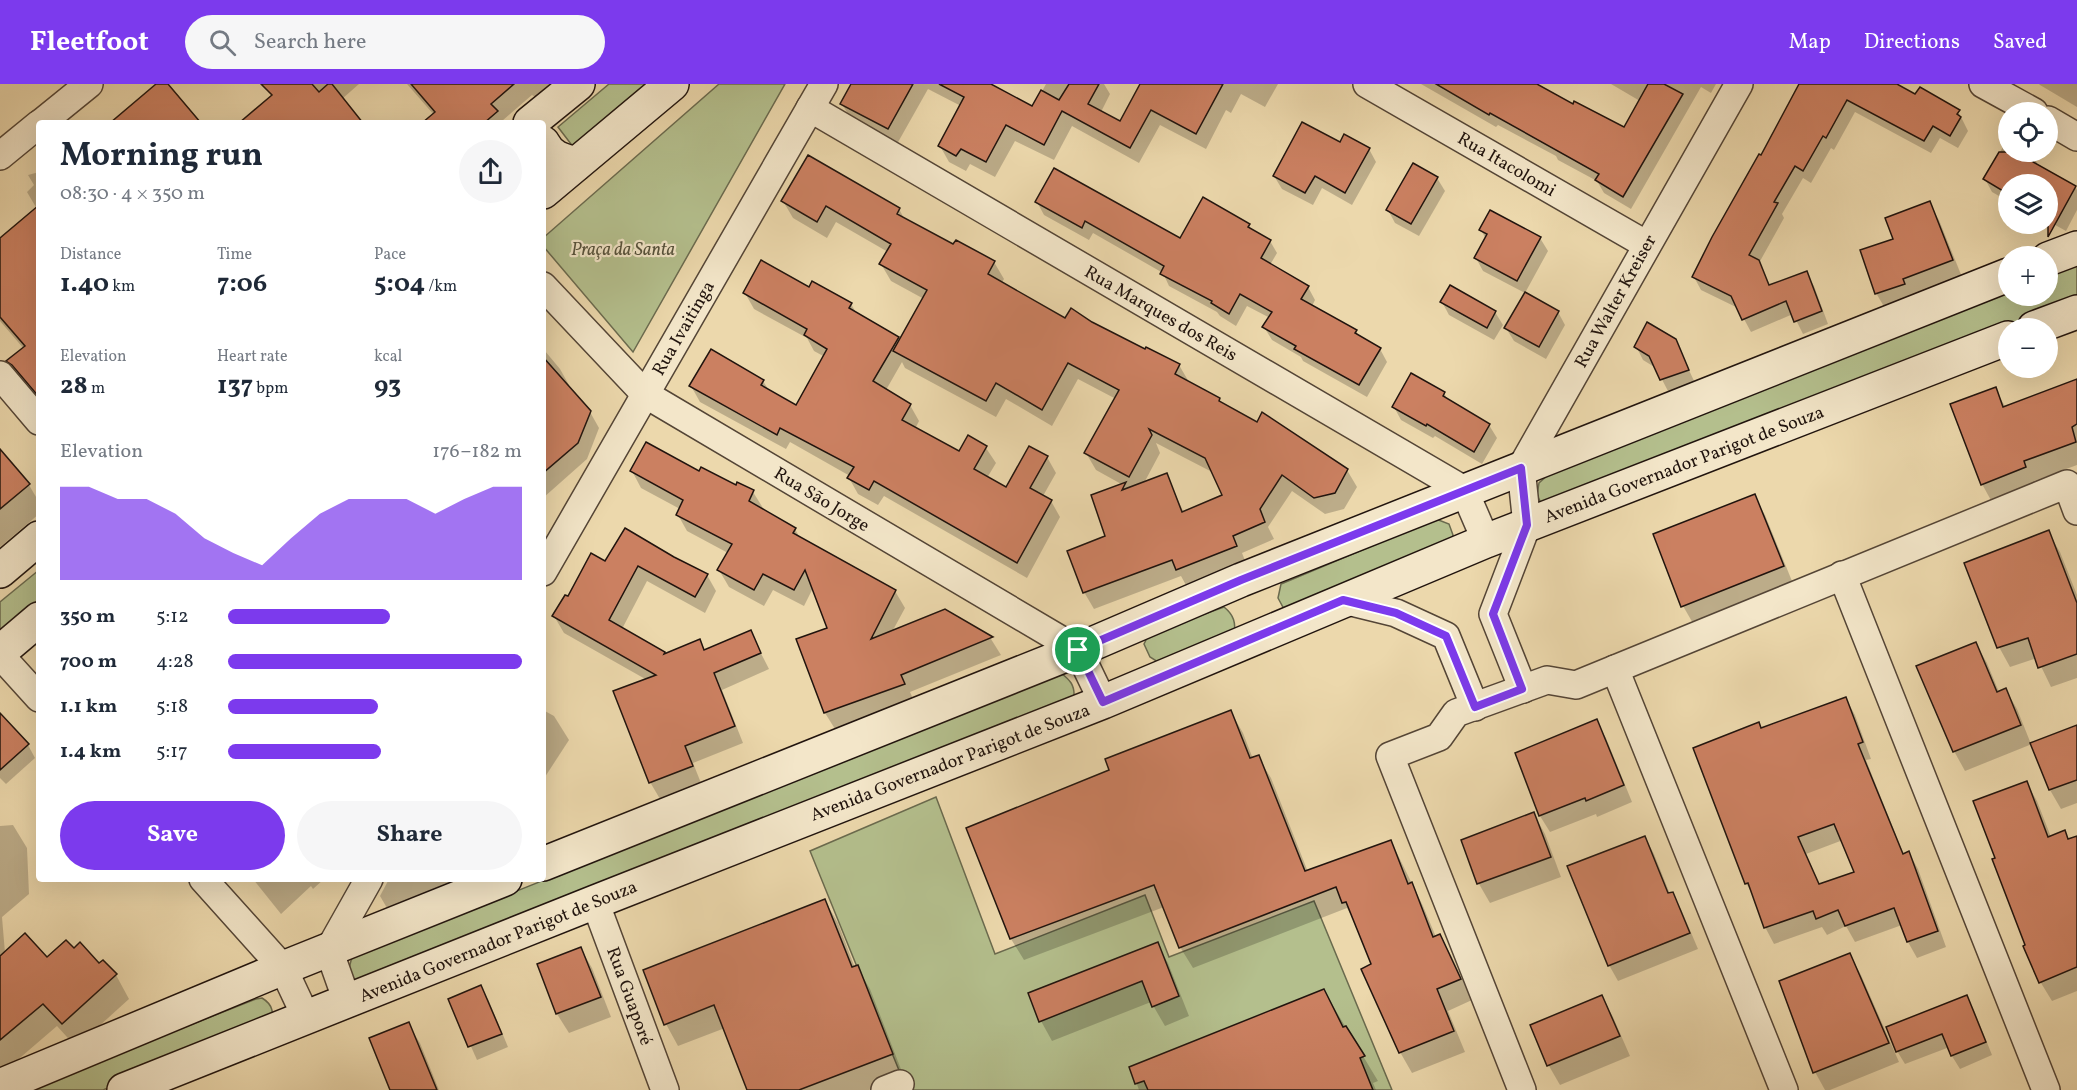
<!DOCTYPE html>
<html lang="en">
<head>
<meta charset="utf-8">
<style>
  body { margin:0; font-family:Vollkorn,serif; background:#f6f6f7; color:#1f2937; height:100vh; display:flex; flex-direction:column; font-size:22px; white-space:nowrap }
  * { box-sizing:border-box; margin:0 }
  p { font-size:20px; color:#747a83 }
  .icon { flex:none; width:33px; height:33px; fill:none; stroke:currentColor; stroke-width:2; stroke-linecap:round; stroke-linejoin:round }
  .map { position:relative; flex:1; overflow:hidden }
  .drawer { position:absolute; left:36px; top:36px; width:510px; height:762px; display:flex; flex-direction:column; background:#fff; border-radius:6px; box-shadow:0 6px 24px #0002 }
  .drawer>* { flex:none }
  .buttons { position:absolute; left:1998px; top:18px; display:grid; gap:12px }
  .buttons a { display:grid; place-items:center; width:60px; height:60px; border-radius:50%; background:#fff; box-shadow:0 6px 24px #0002; font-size:30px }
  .pin { position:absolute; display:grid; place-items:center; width:51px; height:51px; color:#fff; margin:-26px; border:3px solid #fff; border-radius:50%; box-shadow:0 2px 6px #0007 }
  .round { display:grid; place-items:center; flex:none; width:63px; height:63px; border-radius:32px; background:#f6f6f7 }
  .overview { display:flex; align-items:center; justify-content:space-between; height:102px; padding:0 24px }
  h1 { font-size:33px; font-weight:700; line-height:45px }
  .figures { display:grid; grid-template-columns:repeat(3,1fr); gap:9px; height:102px; padding:6px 24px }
  .figures div { display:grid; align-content:center }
  .figures b { font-size:26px; font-weight:700 }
  .figures small { font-size:16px; font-weight:400 }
  .figures p { font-size:16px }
  .chart { height:168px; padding:12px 24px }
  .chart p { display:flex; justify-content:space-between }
  .chart svg { width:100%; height:108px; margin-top:6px; fill:#7c3aed; opacity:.7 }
  .primary-button { display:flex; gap:12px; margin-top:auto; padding:12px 24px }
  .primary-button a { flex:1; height:69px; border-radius:36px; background:#7c3aed; color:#fff; font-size:24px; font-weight:700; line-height:69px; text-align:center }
  .primary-button a+a { background:#f6f6f7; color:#1f2937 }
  ul { padding:0 24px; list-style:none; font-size:20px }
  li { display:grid; grid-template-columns:96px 72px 1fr; align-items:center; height:45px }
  li i { height:15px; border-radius:8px; background:#7c3aed }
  header { display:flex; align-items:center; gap:36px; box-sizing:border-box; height:84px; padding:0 30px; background:#7c3aed; color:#fff }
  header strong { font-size:28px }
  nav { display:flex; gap:33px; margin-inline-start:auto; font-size:21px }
  .search { width:420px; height:54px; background:#f6f6f7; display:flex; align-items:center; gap:15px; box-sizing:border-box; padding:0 21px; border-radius:33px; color:#747a83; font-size:22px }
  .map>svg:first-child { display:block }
  .green { fill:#b4bf8d; stroke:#6a6a4e; stroke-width:1.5 }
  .shadow { fill:#0003; fill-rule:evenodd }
  .building { fill:#cb8061; stroke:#21140e; stroke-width:1.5; fill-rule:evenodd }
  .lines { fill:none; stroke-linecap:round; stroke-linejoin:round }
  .street-casing { stroke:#544536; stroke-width:30 }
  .secondary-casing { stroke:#21140e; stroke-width:36 }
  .street { stroke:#f3e6c9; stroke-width:27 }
  .secondary { stroke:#f3e6c9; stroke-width:33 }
  .route-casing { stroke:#fff; stroke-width:12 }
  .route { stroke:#7c3aed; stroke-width:8 }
  .labels { text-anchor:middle; stroke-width:4.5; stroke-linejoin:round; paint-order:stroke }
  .street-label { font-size:18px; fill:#21140e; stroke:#f3e6c9 }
  .park-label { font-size:18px; font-style:italic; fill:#54503a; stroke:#f3e6c9 }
</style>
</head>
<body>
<header>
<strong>Fleetfoot</strong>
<div class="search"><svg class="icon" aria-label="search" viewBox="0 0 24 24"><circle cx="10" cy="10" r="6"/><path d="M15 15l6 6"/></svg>Search here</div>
<nav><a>Map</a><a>Directions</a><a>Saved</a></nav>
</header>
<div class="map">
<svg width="2077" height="1006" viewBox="0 0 2077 1006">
  <rect width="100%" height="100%" fill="#ecd8ac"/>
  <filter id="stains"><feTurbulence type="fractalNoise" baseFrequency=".00333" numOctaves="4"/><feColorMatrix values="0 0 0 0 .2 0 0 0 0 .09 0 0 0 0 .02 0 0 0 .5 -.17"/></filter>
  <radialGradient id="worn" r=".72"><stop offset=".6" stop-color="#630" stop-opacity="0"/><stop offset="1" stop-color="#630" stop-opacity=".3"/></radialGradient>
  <!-- green -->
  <g class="green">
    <polygon points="609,0 651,0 574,64 558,43"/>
    <polygon points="719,0 785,0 633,268 543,162 543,154"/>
    <polygon points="2077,179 2077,215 1552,422 1541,419 1537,411 1539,399 1549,390 2008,206 2008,212 2048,212 2048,191"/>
    <polygon points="1436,435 1449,440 1453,451 1450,462 1284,525 1278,514 1281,500"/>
    <polygon points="39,486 39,515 0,549 0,518"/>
    <path d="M1224 523C1234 531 1236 539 1234 551L1161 580 1150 573 1144 560 1149 550Z"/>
    <path d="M1061 589C1070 596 1075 601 1074 614L357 902 348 888 352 873Z"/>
    <polygon points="936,713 995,870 1145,811 1169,873 1314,817 1392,1006 907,1006 810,767"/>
    <path d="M262 914C272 920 276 930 268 939L103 1006H25L256 915Z"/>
  </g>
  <!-- shadow -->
  <g class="shadow">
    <polygon points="276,0 359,0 342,15 361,39 249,39 273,13 269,6"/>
    <polygon points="407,0 550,0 535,13 532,11 502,37 503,39 424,39 434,31"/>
    <polygon points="853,0 989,0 1033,24 1046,0 1104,0 1110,10 1101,28 1121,39 1142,0 1278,0 1265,23 1241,10 1231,29 1226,26 1206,65 1160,41 1139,79 1072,42 1054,76 1015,57 995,93 970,80 966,87 949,78 940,62 961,22 928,5 897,60 851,35 842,20"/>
    <polygon points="1421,0 1534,0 1573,22 1625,45 1640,17 1611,0 1716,0 1711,9 1701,3 1631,125 1604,109 1597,97 1558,76 1556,72 1498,41 1496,43"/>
    <polygon points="1801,0 1894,0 1916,12 1958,27 1968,47 1958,64 1940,54 1931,69 1855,28 1834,66 1831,64 1811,99 1803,94 1782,130 1784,134 1759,179 1770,202 1806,189 1814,202 1828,240 1803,250 1793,230 1751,248 1738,224 1701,206 1694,193"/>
    <polygon points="2039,0 2077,0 2077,23 2040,1"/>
    <polygon points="2008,54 2008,68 2031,68 2037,79 2036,81 2075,103 2077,106 2077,126 2066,147 2048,137 2048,100 2008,100 2008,117 1992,108 1985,95"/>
    <polygon points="1340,60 1369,65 1376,78 1352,121 1322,104 1313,121 1282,105 1274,92"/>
    <polygon points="39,88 39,317 18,295 8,277 24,265 0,237 0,156 37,125 27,108 34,101 28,91"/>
    <polygon points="1437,94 1445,107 1419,152 1395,139 1388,126"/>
    <path d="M783 117 899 125 905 136 954 162 994 178 1004 195 1001 200 1066 236 1091 239 1146 267 1179 281 1189 298 1219 315 1222 320 1347 386 1357 403 1344 425 1325 430 1292 407 1268 443 1274 455 1242 469 1246 479 1187 503 1181 492 1094 525 1084 508 1107 453 1123 401 1096 386 1086 369 1116 315 1078 295 1052 342 1006 315 996 333 905 284 902 278 886 306 910 321 919 337 915 345 959 369 968 353 986 364 996 379 987 394 1007 405 1047 373 1056 389 1043 412 1051 417 1060 433 1027 494 884 412 878 421 858 410 849 394 850 392 790 358 786 365 700 318 691 302 763 297 770 308 797 323 825 273 814 267 807 254 754 225 745 209 810 205 851 220 857 230 898 254 900 258 924 215 891 197 881 180 888 168 836 138 827 154 793 134ZM1156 359 1214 389 1224 412 1184 429 1166 390 1144 399 1160 369Z"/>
    <polygon points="1037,118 1180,156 1249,142 1252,147 1270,157 1277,169 1270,181 1308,203 1315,216 1312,222 1356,247 1360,254 1380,265 1387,278 1367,313 1303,277 1301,273 1272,256 1264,243 1270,234 1247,222 1236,242 1220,232 1217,228 1169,202 1163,189 1093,149 1089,156 1044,131"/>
    <polygon points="1929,119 1939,136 1962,193 1886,226 1876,209 1895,156"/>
    <polygon points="1481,146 1540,154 1548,167 1525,209 1483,187 1476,174 1486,155"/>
    <polygon points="1442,218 1495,228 1503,241 1494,256 1449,231"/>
    <polygon points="1558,228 1565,241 1546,275 1514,257 1506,244"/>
    <polygon points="1675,256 1695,299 1669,309 1656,284 1643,276 1636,262"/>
    <polygon points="543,262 545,267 560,285 569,301 567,303 590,328 599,344 587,375 543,414"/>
    <polygon points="2077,297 2077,381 2034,397 2036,403 1993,420 1982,400 1995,305 2006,324"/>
    <polygon points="1444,309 1448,316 1489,341 1497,354 1482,380 1435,352 1433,354 1401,336 1394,323"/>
    <polygon points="0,367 29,401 39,418 39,430 0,463"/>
    <polygon points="632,387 699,389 753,408 763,424 762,426 795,445 800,454 895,507 905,524 892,548 945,526 991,555 1001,571 910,608 914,617 835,645 825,629 829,544 813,504 804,522 773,506 764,522 729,503 719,486 728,469 687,447 678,431 680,425 641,404"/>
    <polygon points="1754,412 1765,431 1794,502 1694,541 1683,522"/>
    <polygon points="2048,448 2060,468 2077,511 2077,594 2051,603 2037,574 2010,583 1999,563"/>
    <polygon points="674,474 707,491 716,507 705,529 647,497 622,545 664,571 700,557 705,567 750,548 769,585 722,606 743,659 693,679 701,699 660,715 650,698 647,596 564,549 554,532 569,514 606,479"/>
    <polygon points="1976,560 1987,579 1999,608 2006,606 2017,625 2031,660 2077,643 2077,719 2061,725 2050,706 2032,660 1965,687 1954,667"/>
    <path d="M1846 615 1855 631 1871 675 1866 676 1904 771 1909 769 1918 785 1946 863 1917 874 1908 858 1902 841 1855 858 1846 842 1827 851 1822 843 1774 860 1765 843 1756 816 1746 799 1762 646ZM1843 756 1856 789 1820 802 1806 770Z"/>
    <polygon points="543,626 554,632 569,656 543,696"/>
    <polygon points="1231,628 1243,649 1253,675 1258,673 1271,694 1308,788 1391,757 1423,822 1436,853 1440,851 1452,873 1472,916 1448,927 1465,968 1412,989 1400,968 1373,881 1356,840 1347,824 1193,884 1180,863 1164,823 1024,876 1011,855 968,745 1111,687"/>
    <polygon points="0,631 28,661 35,674 6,700 0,694"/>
    <polygon points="1596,637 1606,654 1632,718 1597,733 1596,730 1550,748 1540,732 1516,670"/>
    <polygon points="2026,698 2037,717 2051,753 2064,748 2069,756 2077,753 2077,907 2052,917 2041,899 2025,863 2027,862 1997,775"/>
    <polygon points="1534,730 1545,750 1561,793 1490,819 1479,800 1462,757"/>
    <polygon points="13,741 27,764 29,810 2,833 5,869 47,875 74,866 116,891 129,915 76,963 57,942 0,991 0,742"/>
    <polygon points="1645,753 1654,770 1670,810 1672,809 1681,825 1698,865 1618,897 1609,881"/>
    <polygon points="253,795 324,795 313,805 311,802 281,830"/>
    <polygon points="389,795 454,795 453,799 387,824 380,812"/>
    <polygon points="825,817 838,839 855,884 857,883 870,905 904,993 869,1006 749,1006 725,944 678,962 666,940"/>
    <polygon points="1157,860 1168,879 1189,932 1165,942 1151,918 1052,957 1041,937"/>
    <polygon points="581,865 592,884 611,933 569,949 557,930 538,881"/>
    <polygon points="1850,871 1861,891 1899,978 1830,1006 1825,1006 1815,988"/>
    <polygon points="481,903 488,915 508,963 477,976 450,915"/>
    <polygon points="1324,907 1378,997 1373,999 1376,1006 1139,1006 1131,984"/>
    <polygon points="1602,913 1613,933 1630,972 1560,1001 1549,982 1532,942"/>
    <polygon points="1967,913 1974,926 1992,971 1960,985 1947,964 1905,980 1897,967"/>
    <polygon points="408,940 420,959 439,1006 391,1006"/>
  </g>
  <!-- building -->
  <g class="building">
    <polygon points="156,0 168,0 201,39 110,39"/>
    <polygon points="261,0 312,0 319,8 328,0 332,0 363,39 239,39 272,11"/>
    <polygon points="411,0 514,0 491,20 498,27 484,39 422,39 435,28"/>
    <polygon points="851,0 913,0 888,45 840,20"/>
    <polygon points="939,0 991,0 1032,22 1041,6 1059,16 1069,0 1099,0 1088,20 1120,37 1140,0 1223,0 1196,50 1151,26 1130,64 1062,27 1044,61 1006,41 986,78 961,65 956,72 938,62 964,13"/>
    <polygon points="1436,0 1537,0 1573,20 1574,17 1624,43 1648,0 1664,0 1683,10 1623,113 1595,96 1599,90 1490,29 1489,31"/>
    <polygon points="1799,0 1897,0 1915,10 1920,3 1960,26 1957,30 1961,33 1950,52 1933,42 1924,57 1847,16 1826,54 1823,52 1803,87 1795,82 1774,118 1778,119 1749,171 1759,176 1769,201 1807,187 1822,227 1794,238 1786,217 1742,236 1731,212 1692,193 1712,153 1759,70 1761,71"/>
    <polygon points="1302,38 1340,58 1344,50 1370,64 1345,109 1315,92 1305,109 1273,92"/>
    <polygon points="1999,68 2030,68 2026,74 2076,102 2048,153 2048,100 2008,100 2008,110 1983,95"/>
    <polygon points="808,71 900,124 897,130 953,160 956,156 995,177 988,190 1065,234 1071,224 1092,238 1145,265 1146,263 1180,280 1175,290 1220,314 1219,317 1257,338 1262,328 1348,385 1335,409 1314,414 1282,391 1260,425 1265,438 1233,452 1237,462 1176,486 1172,476 1083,509 1067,467 1105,452 1091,411 1126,398 1122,406 1167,389 1182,428 1222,411 1205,374 1149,345 1152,351 1129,393 1084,369 1119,306 1068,279 1042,326 996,299 986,317 893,267 927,206 879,180 891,160 826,122 817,138 781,117"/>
    <polygon points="1413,79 1438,93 1411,140 1386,126"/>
    <polygon points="1054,84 1180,154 1203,113 1250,140 1248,143 1271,156 1261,174 1309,202 1301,215 1357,246 1355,249 1381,264 1359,301 1294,265 1296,262 1262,243 1272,228 1240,210 1229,230 1211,219 1212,217 1160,190 1164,182 1085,137 1082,144 1035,118"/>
    <polygon points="1930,117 1953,176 1903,195 1905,200 1875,210 1860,166 1893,155 1885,134"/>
    <polygon points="39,121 39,313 12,281 6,277 25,262 0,233 0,154"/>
    <polygon points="1490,126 1541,153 1517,197 1474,174 1487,150 1479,146"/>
    <polygon points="761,176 809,203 812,197 852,219 849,224 899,253 873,297 911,320 902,336 959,367 968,351 987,362 974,385 1006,403 1029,362 1048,372 1030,404 1052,416 1017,479 874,397 869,406 847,394 854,383 780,344 777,351 689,302 711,265 764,296 761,301 796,321 827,265 804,251 807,245 743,209"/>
    <polygon points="1450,201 1496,227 1487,244 1440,218"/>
    <polygon points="1525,208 1559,227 1539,263 1504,244"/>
    <polygon points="1647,238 1676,255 1689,286 1660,296 1649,272 1634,263"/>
    <polygon points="543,273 591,327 578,359 543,389"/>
    <polygon points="1411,289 1445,308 1443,312 1490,340 1474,368 1427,340 1426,342 1392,323"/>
    <polygon points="2077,295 2077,340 2072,343 2076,358 2024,377 2026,383 1981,401 1950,320 1996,303 2003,323"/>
    <polygon points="646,358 699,387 701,383 736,401 737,398 754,406 749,417 796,444 793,449 896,506 871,555 945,525 993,553 901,591 905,600 824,629 796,555 827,544 805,486 794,506 763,490 754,506 717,486 732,460 676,431 683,416 630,387"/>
    <polygon points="0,365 30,400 0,425"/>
    <polygon points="1755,410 1784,482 1681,523 1653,450"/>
    <polygon points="625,444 674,473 708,490 695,513 638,482 609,536 665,568 664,570 700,555 704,566 751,546 761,569 714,589 735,642 685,662 693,682 649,699 613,607 656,591 552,532 565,511 568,512 591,469 605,477"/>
    <polygon points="2049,446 2077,519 2077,570 2038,584 2028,554 1997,564 1964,479"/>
    <polygon points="1976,558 1997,608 2006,604 2021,641 1953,668 1916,582"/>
    <path d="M1846 613 1863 658 1858 660 1903 770 1909 767 1938 847 1907 858 1894 824 1845 842 1838 826 1816 835 1813 827 1764 844 1748 799 1745 800 1693 664 1759 638 1761 644ZM1834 740 1854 788 1819 800 1798 753Z"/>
    <polygon points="1231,626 1250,674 1259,671 1305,787 1391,756 1408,800 1412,798 1433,853 1440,850 1461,895 1437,905 1454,947 1399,969 1361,885 1371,880 1346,818 1342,819 1336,803 1179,864 1154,801 1010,855 966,744 1109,686 1105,675"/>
    <polygon points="0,629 29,660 0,686"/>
    <polygon points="1597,635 1624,701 1586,717 1585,714 1539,732 1515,669"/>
    <polygon points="2077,641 2077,696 2049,706 2030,659"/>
    <polygon points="2027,697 2048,753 2065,746 2068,755 2077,752 2077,883 2039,899 2023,862 2025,861 1992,775 1995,774 1973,717"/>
    <polygon points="1534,728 1551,773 1477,800 1461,756"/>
    <polygon points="1645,752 1668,809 1673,808 1690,849 1608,882 1567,782"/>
    <polygon points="825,815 852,883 858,881 893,970 799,1006 747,1006 714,921 664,941 643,886"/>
    <polygon points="25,849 47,873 66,856 74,864 80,858 99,879 103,876 117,890 62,940 43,920 0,956 0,872"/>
    <polygon points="1158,858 1179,912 1152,923 1142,897 1039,938 1028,909"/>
    <polygon points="581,863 601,913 556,930 537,880"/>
    <polygon points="1850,869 1889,959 1813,989 1779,897"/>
    <polygon points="481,901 502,950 468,963 448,915"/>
    <polygon points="1324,905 1343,943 1346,942 1365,972 1360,974 1373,1006 1148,1006 1144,997 1135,1000 1129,983"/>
    <polygon points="1602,911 1620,952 1547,982 1530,941"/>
    <polygon points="1967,911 1986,958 1951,972 1942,950 1896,968 1886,943"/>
    <polygon points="409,938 437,1006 390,1006 369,954"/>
  </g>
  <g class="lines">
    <defs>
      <g id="street">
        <polyline points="1367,0 1647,161"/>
        <polyline points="1983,0 2034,28"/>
        <polyline points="810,24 1464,406 1486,457"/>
        <polyline points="2048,36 2077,53"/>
        <polyline points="41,39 89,0"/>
        <polyline points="0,72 39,40"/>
        <polyline points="543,202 645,310 1078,566 1103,618"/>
        <polyline points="0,291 39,337"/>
        <polyline points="543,488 824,0"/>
        <polyline points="1842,491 2046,1006"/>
        <polyline points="1343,516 1396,529 1446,552 1475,623"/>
        <polyline points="0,571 39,614"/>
        <polyline points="1615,585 1784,1006"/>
        <polyline points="1523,605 1493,530 1527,441 1521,384 1739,0"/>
        <polyline points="203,795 283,884 306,933"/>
        <polyline points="595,818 665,1006"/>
        <polyline points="347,917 329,866 369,795"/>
        <polyline points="885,1006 900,1000"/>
        <polyline points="1522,1006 1390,672 1439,653 1456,629 1547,596 1576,601 2067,400 2077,427"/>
      </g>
      <g id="secondary">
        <polyline points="530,39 578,0"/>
        <path d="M543 59C550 73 561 76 576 80"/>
        <polyline points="543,108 672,0"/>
        <polyline points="2048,175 2077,164"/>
        <polyline points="2034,244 2077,228"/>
        <polyline points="0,487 39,454"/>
        <polyline points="0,568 39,535"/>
        <polyline points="543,780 1078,566 1241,496 2008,191"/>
        <polyline points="0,1002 283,884 505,795"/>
        <polyline points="124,1006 595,818 1103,618 1486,457 2008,254"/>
      </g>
    </defs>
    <!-- street casing -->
    <use href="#street" class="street-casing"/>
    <!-- secondary casing -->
    <use href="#secondary" class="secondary-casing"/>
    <!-- street -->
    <use href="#street" class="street"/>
    <!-- secondary -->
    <use href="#secondary" class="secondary"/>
  </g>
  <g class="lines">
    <defs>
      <polygon id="route" points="1521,384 1527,441 1493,530 1522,605 1475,623 1446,552 1396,529 1343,516 1103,618 1078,566 1241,496"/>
    </defs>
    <!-- route casing -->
    <use href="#route" class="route-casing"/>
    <!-- route -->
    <use href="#route" class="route"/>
  </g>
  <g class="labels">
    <!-- street labels -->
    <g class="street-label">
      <text transform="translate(1507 80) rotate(30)" y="6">Rua Itacolomi</text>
      <text transform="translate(1615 217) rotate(-61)" y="6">Rua Walter Kreiser</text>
      <text transform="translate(1161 229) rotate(30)" y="6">Rua Marques dos Reis</text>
      <text transform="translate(683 244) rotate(-60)" y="6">Rua Ivaitinga</text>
      <text transform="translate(1684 380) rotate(-21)" y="6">Avenida Governador Parigot de Souza</text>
      <text transform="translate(822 415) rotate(31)" y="6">Rua São Jorge</text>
      <text transform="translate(950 678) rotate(-21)" y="6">Avenida Governador Parigot de Souza</text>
      <text transform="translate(498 857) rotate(-22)" y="6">Avenida Governador Parigot de Souza</text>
      <text transform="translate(630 912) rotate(70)" y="6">Rua Guaporé</text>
    </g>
    <!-- park labels -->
    <g class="park-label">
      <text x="623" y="171">Praça da Santa</text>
    </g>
  </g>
  <rect width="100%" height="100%" filter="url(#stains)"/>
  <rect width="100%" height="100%" fill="url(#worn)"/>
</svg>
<div class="buttons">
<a><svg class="icon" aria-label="locate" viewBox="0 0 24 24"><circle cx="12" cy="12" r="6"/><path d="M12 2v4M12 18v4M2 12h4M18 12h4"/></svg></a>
<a><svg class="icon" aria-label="layers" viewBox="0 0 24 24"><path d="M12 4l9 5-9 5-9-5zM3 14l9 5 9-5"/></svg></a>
<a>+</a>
<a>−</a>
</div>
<div class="pin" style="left:1078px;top:566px;background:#1e9e55"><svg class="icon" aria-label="arrive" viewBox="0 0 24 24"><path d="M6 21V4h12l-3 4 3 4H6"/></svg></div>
<section class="drawer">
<div class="overview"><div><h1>Morning run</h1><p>08:30 · 4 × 350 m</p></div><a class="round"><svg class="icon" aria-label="share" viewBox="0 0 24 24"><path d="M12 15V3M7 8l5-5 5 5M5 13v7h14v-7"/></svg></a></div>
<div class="figures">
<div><p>Distance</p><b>1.40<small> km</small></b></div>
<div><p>Time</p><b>7:06</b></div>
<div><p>Pace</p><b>5:04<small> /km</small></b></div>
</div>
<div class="figures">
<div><p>Elevation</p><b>28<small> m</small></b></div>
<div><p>Heart rate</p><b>137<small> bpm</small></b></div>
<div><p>kcal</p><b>93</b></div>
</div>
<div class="chart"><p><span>Elevation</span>176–182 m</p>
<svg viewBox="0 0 160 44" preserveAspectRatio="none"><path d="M0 44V6L10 6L20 11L30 11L40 17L50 27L60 33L70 38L80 27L90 17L100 11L110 11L120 11L130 17L140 11L150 6L160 6V44z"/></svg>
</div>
<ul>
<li><b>350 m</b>5:12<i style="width:55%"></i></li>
<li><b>700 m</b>4:28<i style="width:100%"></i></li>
<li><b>1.1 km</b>5:18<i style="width:51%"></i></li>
<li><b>1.4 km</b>5:17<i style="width:52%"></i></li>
</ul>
<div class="primary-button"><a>Save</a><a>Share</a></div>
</section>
</div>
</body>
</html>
